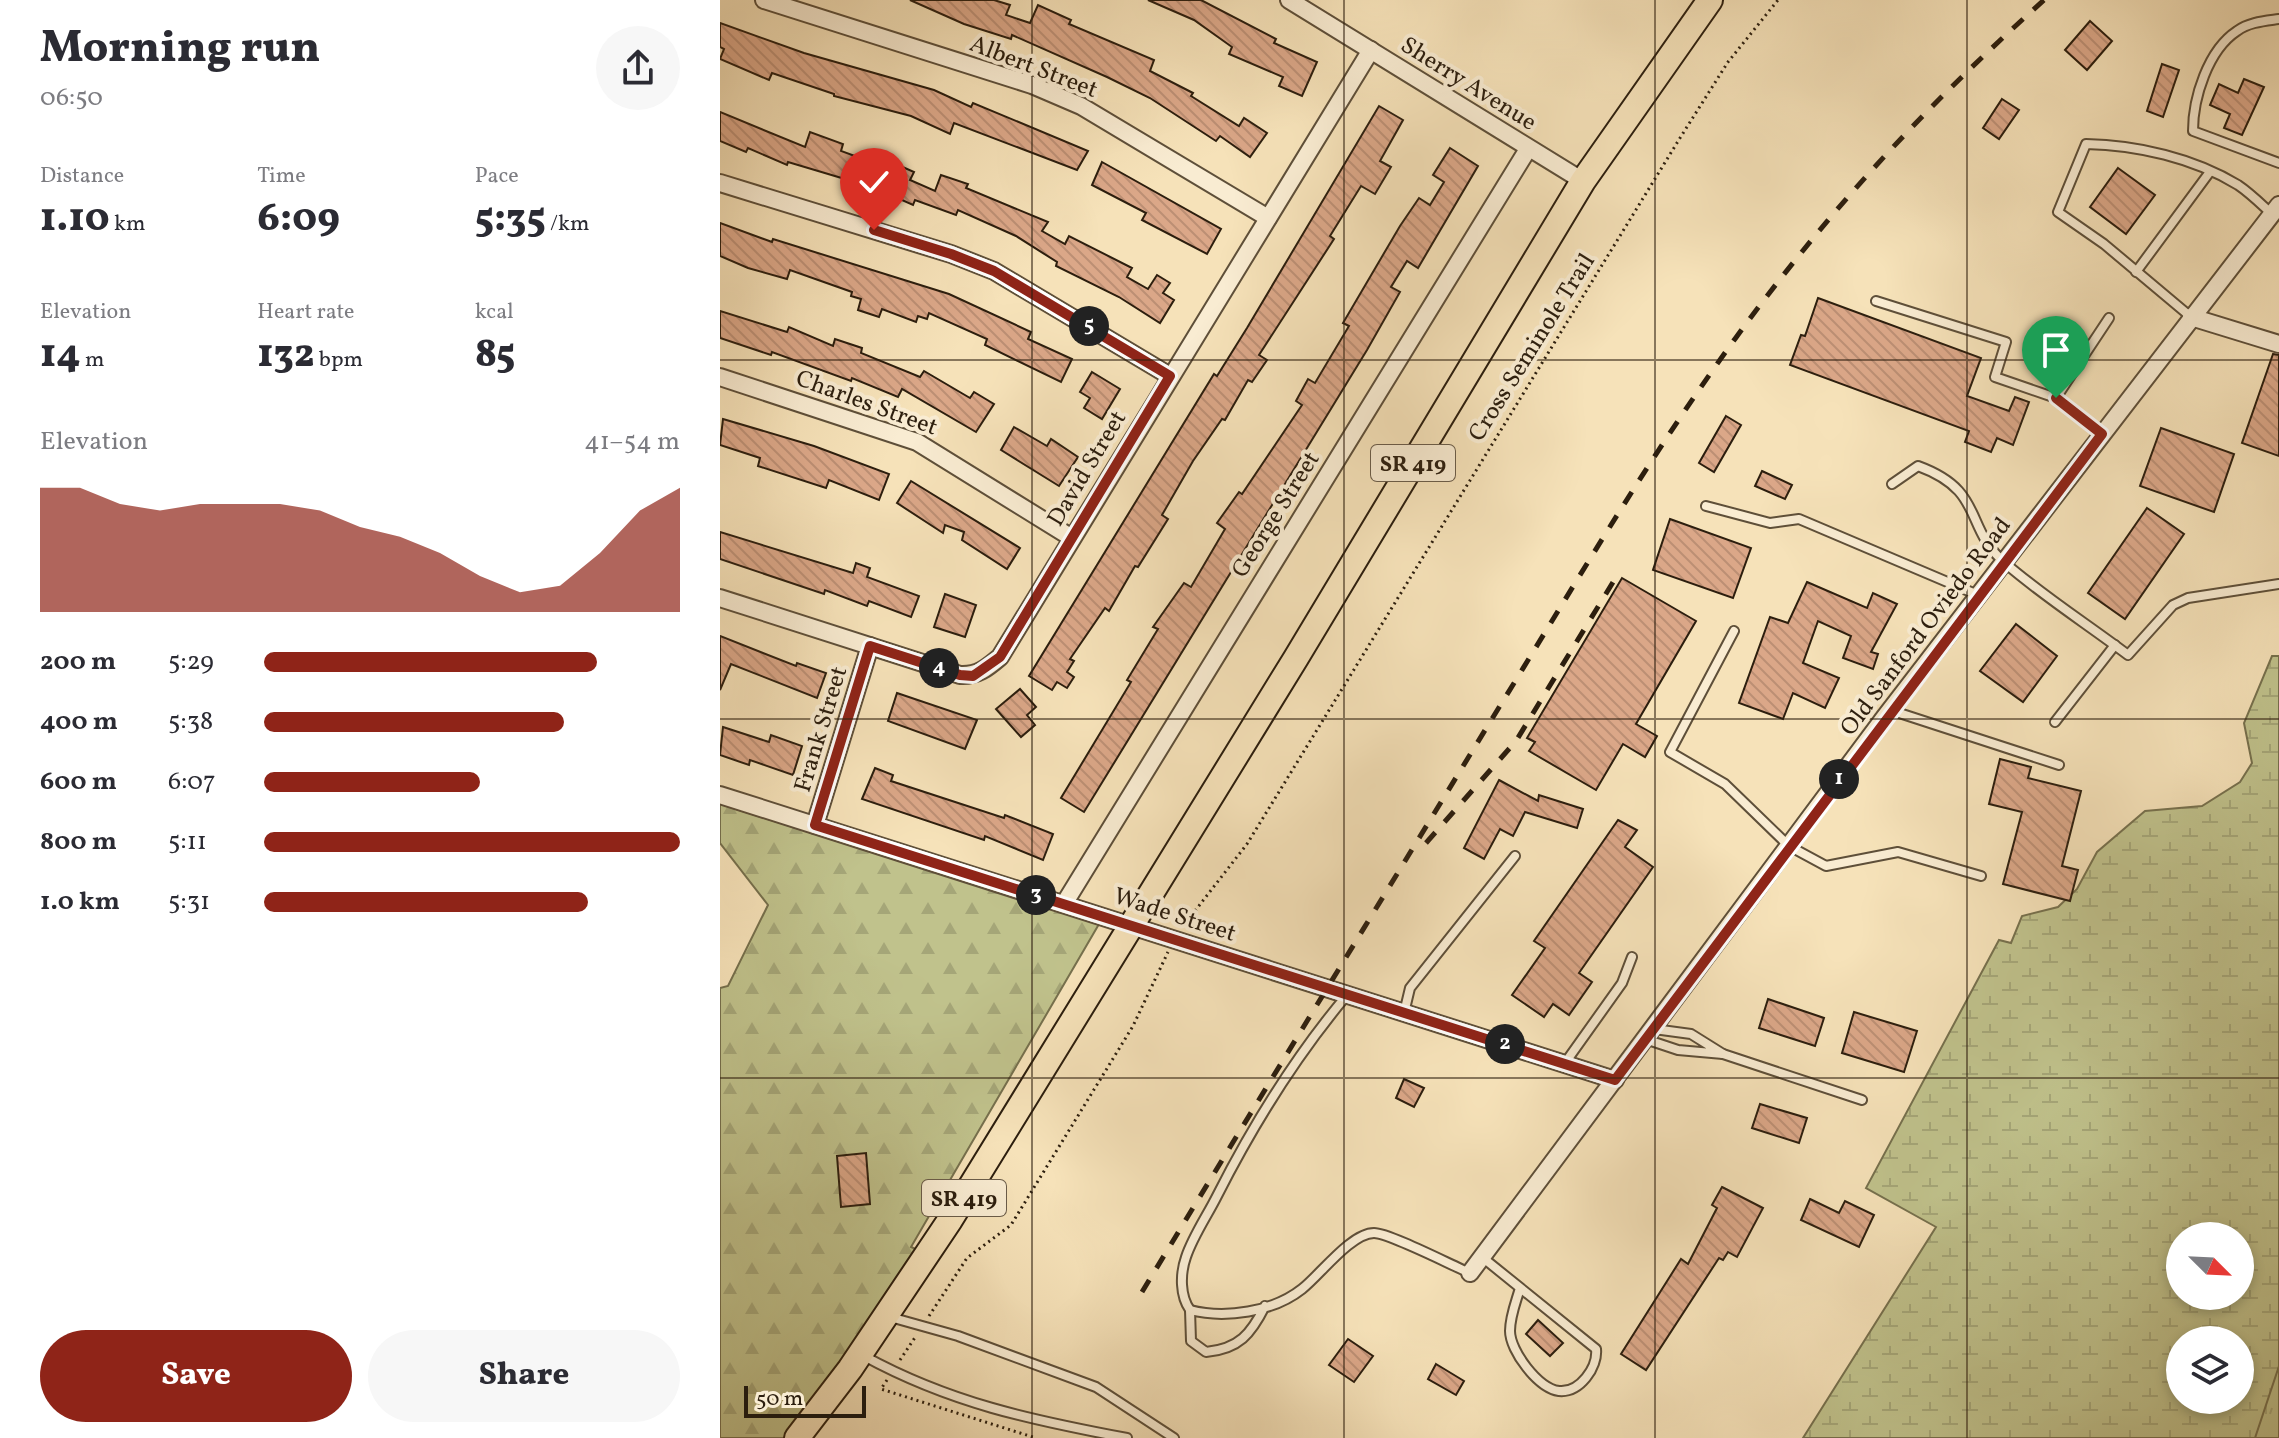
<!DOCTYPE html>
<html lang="en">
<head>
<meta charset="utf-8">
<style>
  body { margin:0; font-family:Vollkorn,serif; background:#f7f7f7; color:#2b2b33; height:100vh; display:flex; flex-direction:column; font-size:30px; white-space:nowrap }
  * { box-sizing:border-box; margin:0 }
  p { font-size:26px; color:#7c7c81 }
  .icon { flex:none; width:44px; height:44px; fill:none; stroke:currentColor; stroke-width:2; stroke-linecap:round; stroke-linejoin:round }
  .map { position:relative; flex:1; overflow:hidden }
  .panel { display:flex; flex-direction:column; background:#fff; width:720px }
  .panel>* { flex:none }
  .needle { width:52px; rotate:114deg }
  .tools { position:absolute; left:1446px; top:1222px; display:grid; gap:16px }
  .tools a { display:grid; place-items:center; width:88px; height:88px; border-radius:50%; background:#fff; box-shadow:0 4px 12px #0003; font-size:40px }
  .scale { position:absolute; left:24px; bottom:20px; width:122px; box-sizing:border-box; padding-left:8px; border:4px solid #2c1e0e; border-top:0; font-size:22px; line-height:28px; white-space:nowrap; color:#2c1e0e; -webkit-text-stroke:6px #f9ecd2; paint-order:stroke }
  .pin { position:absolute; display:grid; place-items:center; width:68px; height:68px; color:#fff; margin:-82px -34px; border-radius:50% 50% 50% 0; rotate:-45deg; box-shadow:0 0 8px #0007 }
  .pin .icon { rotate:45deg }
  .km { position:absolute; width:40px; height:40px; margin:-20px; border-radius:50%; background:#222; color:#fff; font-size:22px; line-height:40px; text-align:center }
  .round { display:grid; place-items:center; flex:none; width:84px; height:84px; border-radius:42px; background:#f7f7f7 }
  .head { display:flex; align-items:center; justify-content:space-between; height:136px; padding:0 40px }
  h1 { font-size:44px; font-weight:800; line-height:60px }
  .metrics { display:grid; grid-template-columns:repeat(3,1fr); gap:12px; height:136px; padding:8px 40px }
  .metrics div { display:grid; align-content:center }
  .metrics b { font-size:40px; font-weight:800 }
  .metrics small { font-size:22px; font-weight:400 }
  .metrics p { font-size:22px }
  .chart { height:224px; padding:16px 40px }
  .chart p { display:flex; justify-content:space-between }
  .chart svg { width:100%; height:144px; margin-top:8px; fill:#8f2418; opacity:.7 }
  .primary-button { display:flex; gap:16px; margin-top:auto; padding:16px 40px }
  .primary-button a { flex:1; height:92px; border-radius:48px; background:#8f2418; color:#fff; font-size:32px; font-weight:800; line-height:92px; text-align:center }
  .primary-button a+a { background:#f7f7f7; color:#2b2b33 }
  ul { padding:0 40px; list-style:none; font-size:26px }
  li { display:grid; grid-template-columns:128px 96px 1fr; align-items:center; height:60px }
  li i { height:20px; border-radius:10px; background:#8f2418 }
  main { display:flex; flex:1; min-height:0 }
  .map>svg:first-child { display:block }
  .forest { fill:url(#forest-firs); stroke:#76704d; stroke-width:2 }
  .wetland { fill:url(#wetland-marsh); stroke:#76704d; stroke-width:2; fill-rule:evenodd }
  .park { fill:url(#park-tufts); stroke:#76704d; stroke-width:2 }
  .building { fill:url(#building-back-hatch); stroke:#2c1e0e; stroke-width:2 }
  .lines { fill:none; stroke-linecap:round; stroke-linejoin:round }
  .lane-casing { stroke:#5e4f39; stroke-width:12 }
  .street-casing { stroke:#5e4f39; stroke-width:20 }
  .primary-casing { stroke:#2c1e0e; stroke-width:28 }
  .path { stroke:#2c1e0e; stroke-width:3; stroke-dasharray:2 4; stroke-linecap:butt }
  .lane { stroke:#f9ecd2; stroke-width:8 }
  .street { stroke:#f9ecd2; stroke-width:16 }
  .primary { stroke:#f6e2b9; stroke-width:24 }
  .rail { stroke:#2c1e0e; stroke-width:5; stroke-dasharray:14 14; stroke-linecap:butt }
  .route-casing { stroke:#fff; stroke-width:16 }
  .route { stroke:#8f2418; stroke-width:10 }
  .grid { fill:none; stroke:#2c1e0e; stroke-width:2; stroke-opacity:0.55 }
  .labels { text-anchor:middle; stroke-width:8; stroke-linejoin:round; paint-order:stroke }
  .shield { fill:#f9ecd2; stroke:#6a5c49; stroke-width:2 }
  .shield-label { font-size:22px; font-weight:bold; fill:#2c1e0e }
  .street-label { font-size:24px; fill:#2c1e0e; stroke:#f9ecd2 }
</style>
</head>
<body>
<main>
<section class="panel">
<div class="head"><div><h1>Morning run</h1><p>06:50</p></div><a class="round"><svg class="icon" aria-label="share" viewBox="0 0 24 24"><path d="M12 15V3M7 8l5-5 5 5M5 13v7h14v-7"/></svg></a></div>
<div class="metrics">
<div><p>Distance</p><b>1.10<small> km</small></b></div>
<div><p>Time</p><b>6:09</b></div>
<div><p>Pace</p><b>5:35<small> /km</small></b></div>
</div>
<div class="metrics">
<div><p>Elevation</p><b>14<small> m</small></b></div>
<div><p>Heart rate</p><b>132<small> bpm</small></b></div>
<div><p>kcal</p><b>85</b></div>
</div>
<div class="chart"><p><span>Elevation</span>41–54 m</p>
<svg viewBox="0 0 160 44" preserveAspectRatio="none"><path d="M0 44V6L10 6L20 11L30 13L40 11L50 11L60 11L70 13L80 18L90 21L100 26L110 33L120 38L130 36L140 26L150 13L160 6V44z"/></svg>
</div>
<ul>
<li><b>200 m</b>5:29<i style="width:80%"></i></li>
<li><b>400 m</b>5:38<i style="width:72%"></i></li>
<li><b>600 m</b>6:07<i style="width:52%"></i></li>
<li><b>800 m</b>5:11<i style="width:100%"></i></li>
<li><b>1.0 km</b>5:31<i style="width:78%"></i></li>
</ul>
<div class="primary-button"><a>Save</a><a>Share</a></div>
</section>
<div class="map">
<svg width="1559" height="1438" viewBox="0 0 1559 1438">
  <defs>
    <pattern id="forest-firs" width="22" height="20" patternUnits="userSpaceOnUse" patternTransform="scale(2)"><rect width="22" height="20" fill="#c0c28c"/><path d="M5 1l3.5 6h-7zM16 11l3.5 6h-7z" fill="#a5a678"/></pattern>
    <pattern id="wetland-marsh" width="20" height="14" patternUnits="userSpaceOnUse" patternTransform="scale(2)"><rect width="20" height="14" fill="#c0c28c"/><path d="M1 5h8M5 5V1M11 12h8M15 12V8" fill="none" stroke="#a5a678"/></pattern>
    <pattern id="park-tufts" width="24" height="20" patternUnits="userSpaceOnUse" patternTransform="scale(2)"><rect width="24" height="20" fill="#c0c28c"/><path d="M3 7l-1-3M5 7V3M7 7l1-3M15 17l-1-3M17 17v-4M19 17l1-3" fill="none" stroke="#a5a678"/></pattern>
    <pattern id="building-back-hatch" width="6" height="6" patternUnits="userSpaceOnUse" patternTransform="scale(2)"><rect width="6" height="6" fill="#dba788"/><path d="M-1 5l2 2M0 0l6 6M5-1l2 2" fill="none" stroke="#bc8f74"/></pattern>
  </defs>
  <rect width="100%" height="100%" fill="#f6e2b9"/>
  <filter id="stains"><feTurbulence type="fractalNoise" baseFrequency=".0025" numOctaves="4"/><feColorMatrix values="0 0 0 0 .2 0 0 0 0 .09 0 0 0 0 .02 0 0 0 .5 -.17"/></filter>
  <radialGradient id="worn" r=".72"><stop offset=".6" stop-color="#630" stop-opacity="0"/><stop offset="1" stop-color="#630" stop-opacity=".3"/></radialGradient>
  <!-- forest -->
  <polygon class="forest" points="0,804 379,924 191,1247 198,1250 121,1365 65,1438 0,1438 0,988 8,986 48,905 0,843"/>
  <!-- wetland -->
  <path class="wetland" d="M1552 656H1559V1438H1083L1216 1227 1146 1188 1279 940 1291 943 1302 916 1338 907 1357 889 1377 852 1425 811 1482 806 1520 782 1532 763 1524 723ZM1460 1236H1520V1296H1460ZM1460 1340H1520V1400H1460Z"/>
  <!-- park -->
  <polygon class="park" points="1559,1366 1559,1438 1535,1438"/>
  <!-- building -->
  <g class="building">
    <polygon points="190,0 274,0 290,5 286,15 310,23 318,5 351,20 349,24 434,60 430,71 473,93 471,96 519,126 524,118 547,133 530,157 500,136 496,141 430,98 387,77 292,35 291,39 244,24"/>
    <polygon points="428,0 481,0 556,39 554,43 597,62 582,96 559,86 563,77 509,54 512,47 474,20"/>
    <polygon points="1370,21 1392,41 1367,70 1345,50"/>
    <polygon points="0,23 84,53 214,90 251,107 253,103 368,151 357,170 234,123 230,134 191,116 114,96 114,94 52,73 49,80 0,59 4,49 0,47"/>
    <polygon points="1442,64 1459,70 1443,117 1427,111"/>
    <polygon points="1524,79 1544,87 1522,135 1504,128 1510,114 1490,105 1499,84 1518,93"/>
    <polygon points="1282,99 1299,110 1279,139 1263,128"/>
    <polygon points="659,106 683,120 660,161 671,167 655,194 641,186 610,236 614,239 539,355 547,360 532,382 528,380 505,420 502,419 473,461 442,515 448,519 418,567 415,566 389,611 385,608 350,659 354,661 347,672 354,677 347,688 337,682 332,690 309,676 494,374 497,376 527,328"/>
    <polygon points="0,112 85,147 90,132 123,144 121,151 173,170 176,164 194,172 190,180 215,191 221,175 248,184 246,188 328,222 322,231 345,244 349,236 412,268 407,277 428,289 437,275 450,283 443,293 454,300 440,323 399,297 336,266 337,262 296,236 238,210 236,215 195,200 193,205 155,188 68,162 67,165 28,148 26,152 0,141"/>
    <polygon points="730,148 758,166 698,268 687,261 671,287 680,292 647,350 364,812 341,798 411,682 407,680 438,629 433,627 464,583 471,587 505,529 497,523 519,492 522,494 582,405 576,401 588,379 595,383 629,326 623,323 680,226 699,198 710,205 724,182 713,175"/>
    <polygon points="382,162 501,229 487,254 422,220 426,213 372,185"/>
    <polygon points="1398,168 1435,195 1406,234 1370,207"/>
    <polygon points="0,223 52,242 53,239 229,294 311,332 308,339 352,359 341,382 265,345 267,339 209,313 207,319 198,316 196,322 162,309 159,317 138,310 141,299 131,296 132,292 70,270 67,279 28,268 0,256"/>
    <polygon points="1098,298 1261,358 1247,396 1289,411 1295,397 1309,402 1293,445 1277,438 1271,452 1245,442 1249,431 1070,365 1081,335 1085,336"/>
    <polygon points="0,311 67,332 69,327 113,346 115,339 142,348 141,353 200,377 204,371 250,398 254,392 274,404 256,432 182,389 178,397 132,378 131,381 52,352 51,355 0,338"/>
    <polygon points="1553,354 1559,355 1559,456 1522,443"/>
    <polygon points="372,372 400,389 382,419 364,408 370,398 360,392"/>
    <polygon points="1006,416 1021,425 994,472 979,463"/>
    <polygon points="3,419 94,446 169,474 159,500 109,480 106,488 38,466 40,458 0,445"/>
    <polygon points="294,427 327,446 331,439 358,457 339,486 281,450"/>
    <polygon points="1441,428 1514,454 1494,512 1420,486"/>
    <polygon points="1042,471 1072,485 1065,499 1035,486"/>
    <polygon points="191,481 300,548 287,569 242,540 244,532 225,525 223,533 177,503"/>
    <polygon points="1427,508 1464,534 1405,619 1368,593"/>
    <polygon points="950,519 1031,548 1013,598 933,570"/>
    <polygon points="0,532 133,573 136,563 150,568 147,577 199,596 191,617 149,601 147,606 105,590 104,594 0,559"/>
    <polygon points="902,578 976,621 916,724 937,736 925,757 903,744 876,790 809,751 815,742 807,738"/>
    <polygon points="1087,582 1147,608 1153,593 1177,604 1151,652 1158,654 1153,669 1123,658 1131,636 1098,621 1083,663 1119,678 1105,708 1073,693 1063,719 1019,703 1050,617 1068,623"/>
    <polygon points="225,594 256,605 245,637 214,627"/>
    <polygon points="1296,624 1337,656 1303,702 1260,671"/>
    <polygon points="0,636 76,666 77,663 106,673 97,698 11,664 0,690"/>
    <polygon points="300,689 316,707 307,715 315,725 301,737 276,709"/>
    <polygon points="177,693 257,720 245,749 168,721"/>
    <polygon points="3,727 49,742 51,735 82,746 73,775 30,760 29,765 0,755"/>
    <polygon points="1280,759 1311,767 1308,778 1361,791 1342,866 1358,870 1350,901 1283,884 1302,812 1269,804"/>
    <polygon points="155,768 173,775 171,781 284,818 285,815 333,834 323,860 265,836 264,840 142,799"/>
    <polygon points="779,780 818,801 819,795 863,809 857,828 805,812 793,836 780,829 764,859 744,848"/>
    <polygon points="898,820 917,830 905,847 933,867 859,973 872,982 849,1015 833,1004 824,1017 792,995 825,948 814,941"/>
    <polygon points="1048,999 1104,1018 1095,1046 1039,1028"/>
    <polygon points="1134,1012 1197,1031 1184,1072 1122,1053"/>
    <polygon points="684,1079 704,1088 694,1107 676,1098"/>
    <polygon points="1040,1104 1087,1118 1079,1143 1032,1128"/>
    <polygon points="146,1153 150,1204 121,1207 117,1156"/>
    <polygon points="1002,1187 1043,1208 1017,1257 1008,1252 1003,1260 999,1258 926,1370 901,1354 961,1259 968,1264 997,1208 992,1205"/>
    <polygon points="1090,1199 1119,1213 1125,1201 1154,1215 1139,1247 1081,1220"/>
    <polygon points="818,1320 843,1343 830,1356 806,1334"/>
    <polygon points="628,1339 653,1356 634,1382 609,1365"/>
    <polygon points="716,1364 744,1381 736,1395 708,1379"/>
  </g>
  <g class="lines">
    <defs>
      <g id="lane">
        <path d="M1559 19C1545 21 1529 22 1517 31 1488 50 1473 98 1473 131L1559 163"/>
        <polyline points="1416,272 1489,173"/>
        <polyline points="1156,301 1286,342 1275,377 1336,398"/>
        <path d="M1471 317 1384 244 1338 212 1366 144C1417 145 1474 158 1518 185 1530 193 1541 204 1552 214"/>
        <polyline points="1382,434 1336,398 1389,318"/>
        <path d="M1172 484 1198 466C1266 491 1243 527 1285 563 1323 596 1367 624 1408 655L1453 605 1468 598 1559 584"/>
        <polyline points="986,506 1050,523 1079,519 1258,595"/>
        <polyline points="1014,631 950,752 1005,784 1069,846 1106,866 1178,852 1261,876"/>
        <polyline points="1170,710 1339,765"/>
        <polyline points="1335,722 1395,645"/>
        <polyline points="684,1013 690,988 795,856"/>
        <polyline points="925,1039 958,1050 1003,1054 971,1034 934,1029"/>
        <polyline points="1003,1054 1142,1100"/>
        <polyline points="845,1063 902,983 912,957"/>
        <path d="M762 1257 876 1349C878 1367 860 1393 839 1391 818 1388 790 1351 790 1331 790 1316 796 1302 800 1288"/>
        <path d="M545 1306C531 1334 519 1349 486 1352L471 1341 470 1310C505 1319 553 1312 582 1289 600 1275 631 1233 654 1233 669 1233 731 1265 750 1273"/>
        <path d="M470 1310C460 1296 460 1274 466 1257 473 1236 487 1216 497 1196 533 1125 575 1057 627 995"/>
        <polyline points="170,1317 238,1336 376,1387 454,1438"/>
        <path d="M144 1356C230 1403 311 1420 407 1438"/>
      </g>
      <g id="street">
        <polyline points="44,0 312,85 361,106 548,218"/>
        <polyline points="569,0 863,181"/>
        <polyline points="0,183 231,254 274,271 450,376"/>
        <polyline points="1471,317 1559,344"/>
        <polyline points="0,377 197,442 352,538"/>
        <path d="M0 598 240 675C258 676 267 668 280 657L651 50"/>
        <polyline points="0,795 895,1080"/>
        <polyline points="95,825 150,646"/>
        <polyline points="344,904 808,149"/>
        <polyline points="750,1273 1164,718 1559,205"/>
      </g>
      <polyline id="primary" points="77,1438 130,1369 230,1220 576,658 863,181 990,0"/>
    </defs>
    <!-- lane casing -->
    <use href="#lane" class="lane-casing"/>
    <!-- street casing -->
    <use href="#street" class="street-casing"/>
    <!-- primary casing -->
    <use href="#primary" class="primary-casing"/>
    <!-- path -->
    <g class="path">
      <polyline points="464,925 527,844 960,138 1008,62 1058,0"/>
      <polyline points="209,1316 247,1258 291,1225 413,1026 448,952"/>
      <polyline points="180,1360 196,1336"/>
      <polyline points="167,1380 161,1389 316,1438"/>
    </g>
    <!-- lane -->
    <use href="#lane" class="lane"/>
    <!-- street -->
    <use href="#street" class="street"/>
    <!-- primary -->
    <use href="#primary" class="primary"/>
    <!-- rail -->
    <g class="rail">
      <polyline points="706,843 796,741 898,574"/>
      <path d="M422 1292C537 1102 654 912 770 722 868 564 960 402 1077 258 1152 164 1235 80 1324 0"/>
    </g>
  </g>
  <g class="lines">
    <defs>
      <polyline id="route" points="154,230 231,254 274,271 450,376 280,657 253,676 240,675 150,646 95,825 895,1080 1382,434 1336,398"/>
    </defs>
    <!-- route casing -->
    <use href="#route" class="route-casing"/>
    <!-- route -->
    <use href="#route" class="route"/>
  </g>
  <!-- grid -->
  <path class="grid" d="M312 0V1438M624 0V1438M935 0V1438M1247 0V1438M0 360H1559M0 719H1559M0 1078H1559"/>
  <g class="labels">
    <!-- shield labels -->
    <g class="shield">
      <rect x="651" y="445" width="84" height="36" rx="6"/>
      <rect x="202" y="1180" width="84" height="36" rx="6"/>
    </g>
    <g class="shield-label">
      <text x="693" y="471">SR 419</text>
      <text x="244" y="1206">SR 419</text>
    </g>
    <!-- street labels -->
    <g class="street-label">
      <text transform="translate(314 66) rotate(21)" y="8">Albert Street</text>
      <text transform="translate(749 83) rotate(32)" y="8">Sherry Avenue</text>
      <text transform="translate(811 347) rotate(-58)" y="8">Cross Seminole Trail</text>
      <text transform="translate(147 402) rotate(20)" y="8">Charles Street</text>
      <text transform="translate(366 468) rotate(-59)" y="8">David Street</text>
      <text transform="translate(555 514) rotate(-58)" y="8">George Street</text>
      <text transform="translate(1205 626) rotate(-53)" y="8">Old Sanford Oviedo Road</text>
      <text transform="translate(100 729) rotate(-73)" y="8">Frank Street</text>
      <text transform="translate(455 914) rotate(18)" y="8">Wade Street</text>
    </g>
  </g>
  <rect width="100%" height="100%" filter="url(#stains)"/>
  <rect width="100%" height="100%" fill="url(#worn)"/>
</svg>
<div class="tools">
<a><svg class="needle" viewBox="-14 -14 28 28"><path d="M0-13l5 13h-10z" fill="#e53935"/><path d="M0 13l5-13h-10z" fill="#7c7c81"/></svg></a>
<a><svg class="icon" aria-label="layers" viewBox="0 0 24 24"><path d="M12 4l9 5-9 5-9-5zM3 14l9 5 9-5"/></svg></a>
</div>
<div class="scale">50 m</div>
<div class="pin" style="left:1336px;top:398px;background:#1e9e55"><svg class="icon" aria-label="arrive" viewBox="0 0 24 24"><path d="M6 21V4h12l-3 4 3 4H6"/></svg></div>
<div class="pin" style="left:154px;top:230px;background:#d93025"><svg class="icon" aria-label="check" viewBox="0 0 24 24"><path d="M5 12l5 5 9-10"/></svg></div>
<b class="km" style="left:1119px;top:779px">1</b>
<b class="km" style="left:785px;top:1044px">2</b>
<b class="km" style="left:316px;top:895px">3</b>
<b class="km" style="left:219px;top:668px">4</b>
<b class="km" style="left:369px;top:326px">5</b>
</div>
</main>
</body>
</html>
